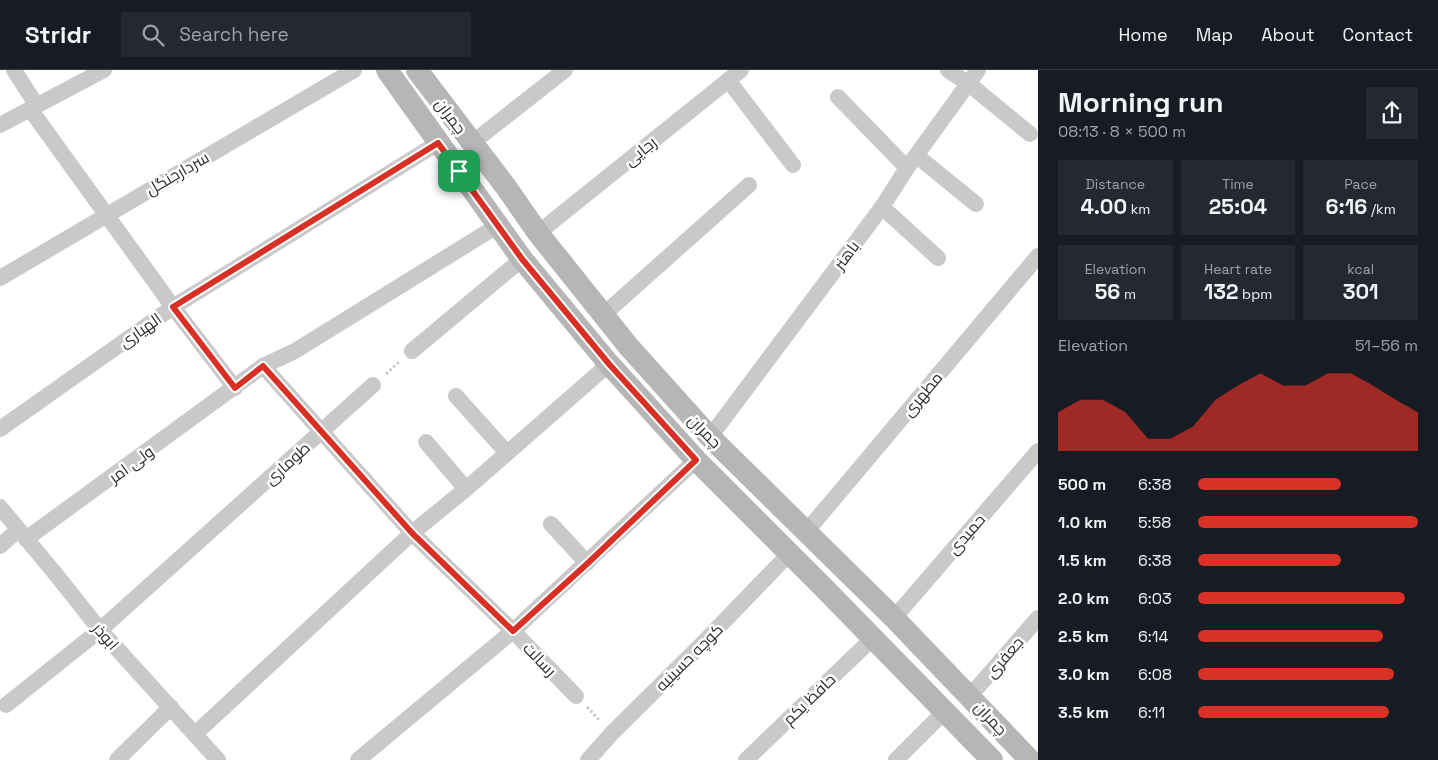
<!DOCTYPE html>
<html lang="en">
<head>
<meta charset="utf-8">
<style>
  body { margin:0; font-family:"Space Grotesk",Cairo,sans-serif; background:#242831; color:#f1f3f6; height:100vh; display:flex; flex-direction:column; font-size:19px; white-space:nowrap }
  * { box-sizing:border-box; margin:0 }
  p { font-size:16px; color:#9ea1a6 }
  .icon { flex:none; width:28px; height:28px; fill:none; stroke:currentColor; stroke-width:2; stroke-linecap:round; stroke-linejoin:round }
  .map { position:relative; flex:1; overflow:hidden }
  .side { display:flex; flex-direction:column; background:#171b24; width:400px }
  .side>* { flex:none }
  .pin { position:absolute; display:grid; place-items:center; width:42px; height:42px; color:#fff; margin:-21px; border-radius:10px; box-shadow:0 2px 8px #0006 }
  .round { display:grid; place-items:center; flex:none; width:52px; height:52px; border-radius:0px; background:#242831 }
  .summary { display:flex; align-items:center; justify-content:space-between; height:85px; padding:0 20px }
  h1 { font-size:28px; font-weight:700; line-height:38px }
  .stats { display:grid; grid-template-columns:repeat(3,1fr); gap:8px; height:85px; padding:5px 20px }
  .stats div { display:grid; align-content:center; border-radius:0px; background:#242831; text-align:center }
  .stats b { font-size:21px; font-weight:700 }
  .stats small { font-size:14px; font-weight:400 }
  .stats p { font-size:14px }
  .chart { height:140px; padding:10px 20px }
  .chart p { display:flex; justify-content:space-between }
  .chart svg { width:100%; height:90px; margin-top:5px; fill:#d93025; opacity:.7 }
  ul { padding:0 20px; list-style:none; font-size:16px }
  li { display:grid; grid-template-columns:80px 60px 1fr; align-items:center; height:38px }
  li i { height:12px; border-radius:6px; background:#d93025 }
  header { display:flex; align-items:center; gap:30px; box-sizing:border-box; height:70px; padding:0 25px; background:#171b24; border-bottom:1px solid #363941 }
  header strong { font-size:24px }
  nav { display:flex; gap:28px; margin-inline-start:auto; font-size:18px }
  .search { width:350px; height:45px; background:#242831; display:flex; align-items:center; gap:12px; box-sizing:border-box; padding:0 18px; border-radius:0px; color:#9ea1a6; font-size:19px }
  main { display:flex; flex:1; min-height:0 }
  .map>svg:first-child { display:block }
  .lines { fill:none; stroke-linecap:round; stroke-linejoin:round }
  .path { stroke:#c9c9c9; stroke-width:3; stroke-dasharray:2.5 2.5; stroke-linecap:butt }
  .minor { stroke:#c9c9c9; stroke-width:16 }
  .secondary { stroke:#b6b6b6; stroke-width:22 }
  .route-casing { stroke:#fff; stroke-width:10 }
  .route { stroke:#d93025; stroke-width:6 }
  .labels { text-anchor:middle; stroke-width:5; stroke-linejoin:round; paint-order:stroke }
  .street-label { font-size:16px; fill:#2c2c2c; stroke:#fff }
</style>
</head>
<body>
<header>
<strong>Stridr</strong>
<div class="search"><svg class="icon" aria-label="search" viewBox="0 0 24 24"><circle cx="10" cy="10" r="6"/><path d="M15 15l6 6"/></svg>Search here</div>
<nav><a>Home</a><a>Map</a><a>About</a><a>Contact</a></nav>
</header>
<main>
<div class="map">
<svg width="1038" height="690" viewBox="0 0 1038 690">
  <rect width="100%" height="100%" fill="#fff"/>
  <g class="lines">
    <!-- path -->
    <g class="path">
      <polyline points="386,304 400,291"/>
      <polyline points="587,637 600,651"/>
    </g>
    <!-- minor -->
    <g class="minor">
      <polyline points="14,0 37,36"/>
      <polyline points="948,0 969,14 1030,64"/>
      <polyline points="728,10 793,95"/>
      <polyline points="838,27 907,98"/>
      <polyline points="30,39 173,237 235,318"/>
      <polyline points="0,55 104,0"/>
      <polyline points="472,73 565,0"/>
      <polyline points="917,86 976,134"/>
      <polyline points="882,137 938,188"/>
      <polyline points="538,163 741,0"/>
      <polyline points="0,208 354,0"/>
      <polyline points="603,245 749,115"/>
      <polyline points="412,281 522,189"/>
      <polyline points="263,296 412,463 513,561 576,626"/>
      <polyline points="456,326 507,383"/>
      <polyline points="0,359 173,237 438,73"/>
      <polyline points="710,367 882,137 907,98 978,0"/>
      <polyline points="426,372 466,419"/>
      <polyline points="0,437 58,507 100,560 218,690"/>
      <polyline points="551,454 587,493"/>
      <polyline points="806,462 1038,186"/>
      <polyline points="26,469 263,296 295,281 497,156"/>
      <polyline points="0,476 18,460"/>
      <polyline points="894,548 1038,381"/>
      <polyline points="970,626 1038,548"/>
      <polyline points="6,635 100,560 373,315"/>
      <polyline points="195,664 412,463 466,419 609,294"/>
      <polyline points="117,690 171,637"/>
      <polyline points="358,690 513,561 696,390"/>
      <polyline points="588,690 612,663 701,575 790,483"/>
      <polyline points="746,690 873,568"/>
      <polyline points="896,690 945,641"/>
    </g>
    <!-- secondary -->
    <g class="secondary">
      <polyline points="387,0 522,189 609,294 696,390 823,517 992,690"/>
      <polyline points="417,0 506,117 538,163 629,277 710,367 894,548 1030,690"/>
    </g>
  </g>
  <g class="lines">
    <defs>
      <polygon id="route" points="438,73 522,189 609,294 696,390 588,493 513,561 412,463 263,296 235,318 173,237"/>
    </defs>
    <!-- route casing -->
    <use href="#route" class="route-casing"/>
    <!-- route -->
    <use href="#route" class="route"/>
  </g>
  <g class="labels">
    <!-- street labels -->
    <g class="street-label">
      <text transform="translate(451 46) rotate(53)" y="6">چمران</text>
      <text transform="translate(640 81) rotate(-39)" y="6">رجایی</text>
      <text transform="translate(177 103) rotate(-30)" y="6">سردارجنگل</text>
      <text transform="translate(846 185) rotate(-53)" y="6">باهنر</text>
      <text transform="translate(140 260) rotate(-35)" y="6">الهیاری</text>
      <text transform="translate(922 324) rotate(-50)" y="6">مطهری</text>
      <text transform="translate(705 361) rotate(46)" y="6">چمران</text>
      <text transform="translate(287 393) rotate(-42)" y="6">طوماری</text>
      <text transform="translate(131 394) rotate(-36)" y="6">ولی امر</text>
      <text transform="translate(966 464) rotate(-49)" y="6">حمیدی</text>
      <text transform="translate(106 566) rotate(49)" y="6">ابوذر</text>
      <text transform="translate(689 587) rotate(-45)" y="6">کوچه حسینیه</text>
      <text transform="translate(1004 587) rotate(-49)" y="6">جعفری</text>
      <text transform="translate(540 589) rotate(46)" y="6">رسالت</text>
      <text transform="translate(809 629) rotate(-44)" y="6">حافظ یکم</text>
      <text transform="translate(991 648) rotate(47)" y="6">چمران</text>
    </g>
  </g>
</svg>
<div class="pin" style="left:459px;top:101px;background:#1e9e55"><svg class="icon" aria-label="arrive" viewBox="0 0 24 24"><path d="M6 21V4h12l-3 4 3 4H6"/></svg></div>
</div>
<section class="side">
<div class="summary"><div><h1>Morning run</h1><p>08:13 · 8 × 500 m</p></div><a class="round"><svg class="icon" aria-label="share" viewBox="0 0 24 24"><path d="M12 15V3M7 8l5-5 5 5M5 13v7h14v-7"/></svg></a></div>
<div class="stats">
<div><p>Distance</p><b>4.00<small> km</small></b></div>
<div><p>Time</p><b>25:04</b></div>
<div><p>Pace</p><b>6:16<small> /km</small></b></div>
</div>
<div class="stats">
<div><p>Elevation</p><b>56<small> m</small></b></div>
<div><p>Heart rate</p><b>132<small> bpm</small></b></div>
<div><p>kcal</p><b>301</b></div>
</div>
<div class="chart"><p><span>Elevation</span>51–56 m</p>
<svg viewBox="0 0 160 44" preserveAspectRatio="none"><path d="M0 44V25L10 19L20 19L30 25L40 38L50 38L60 32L70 19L80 12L90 6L100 12L110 12L120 6L130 6L140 12L150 19L160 25V44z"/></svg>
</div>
<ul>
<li><b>500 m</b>6:38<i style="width:65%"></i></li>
<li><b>1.0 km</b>5:58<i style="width:100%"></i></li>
<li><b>1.5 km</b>6:38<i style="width:65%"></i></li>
<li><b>2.0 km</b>6:03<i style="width:94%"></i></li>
<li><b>2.5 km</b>6:14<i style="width:84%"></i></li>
<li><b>3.0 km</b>6:08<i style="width:89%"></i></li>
<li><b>3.5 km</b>6:11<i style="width:87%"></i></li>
</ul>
</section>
</main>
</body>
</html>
